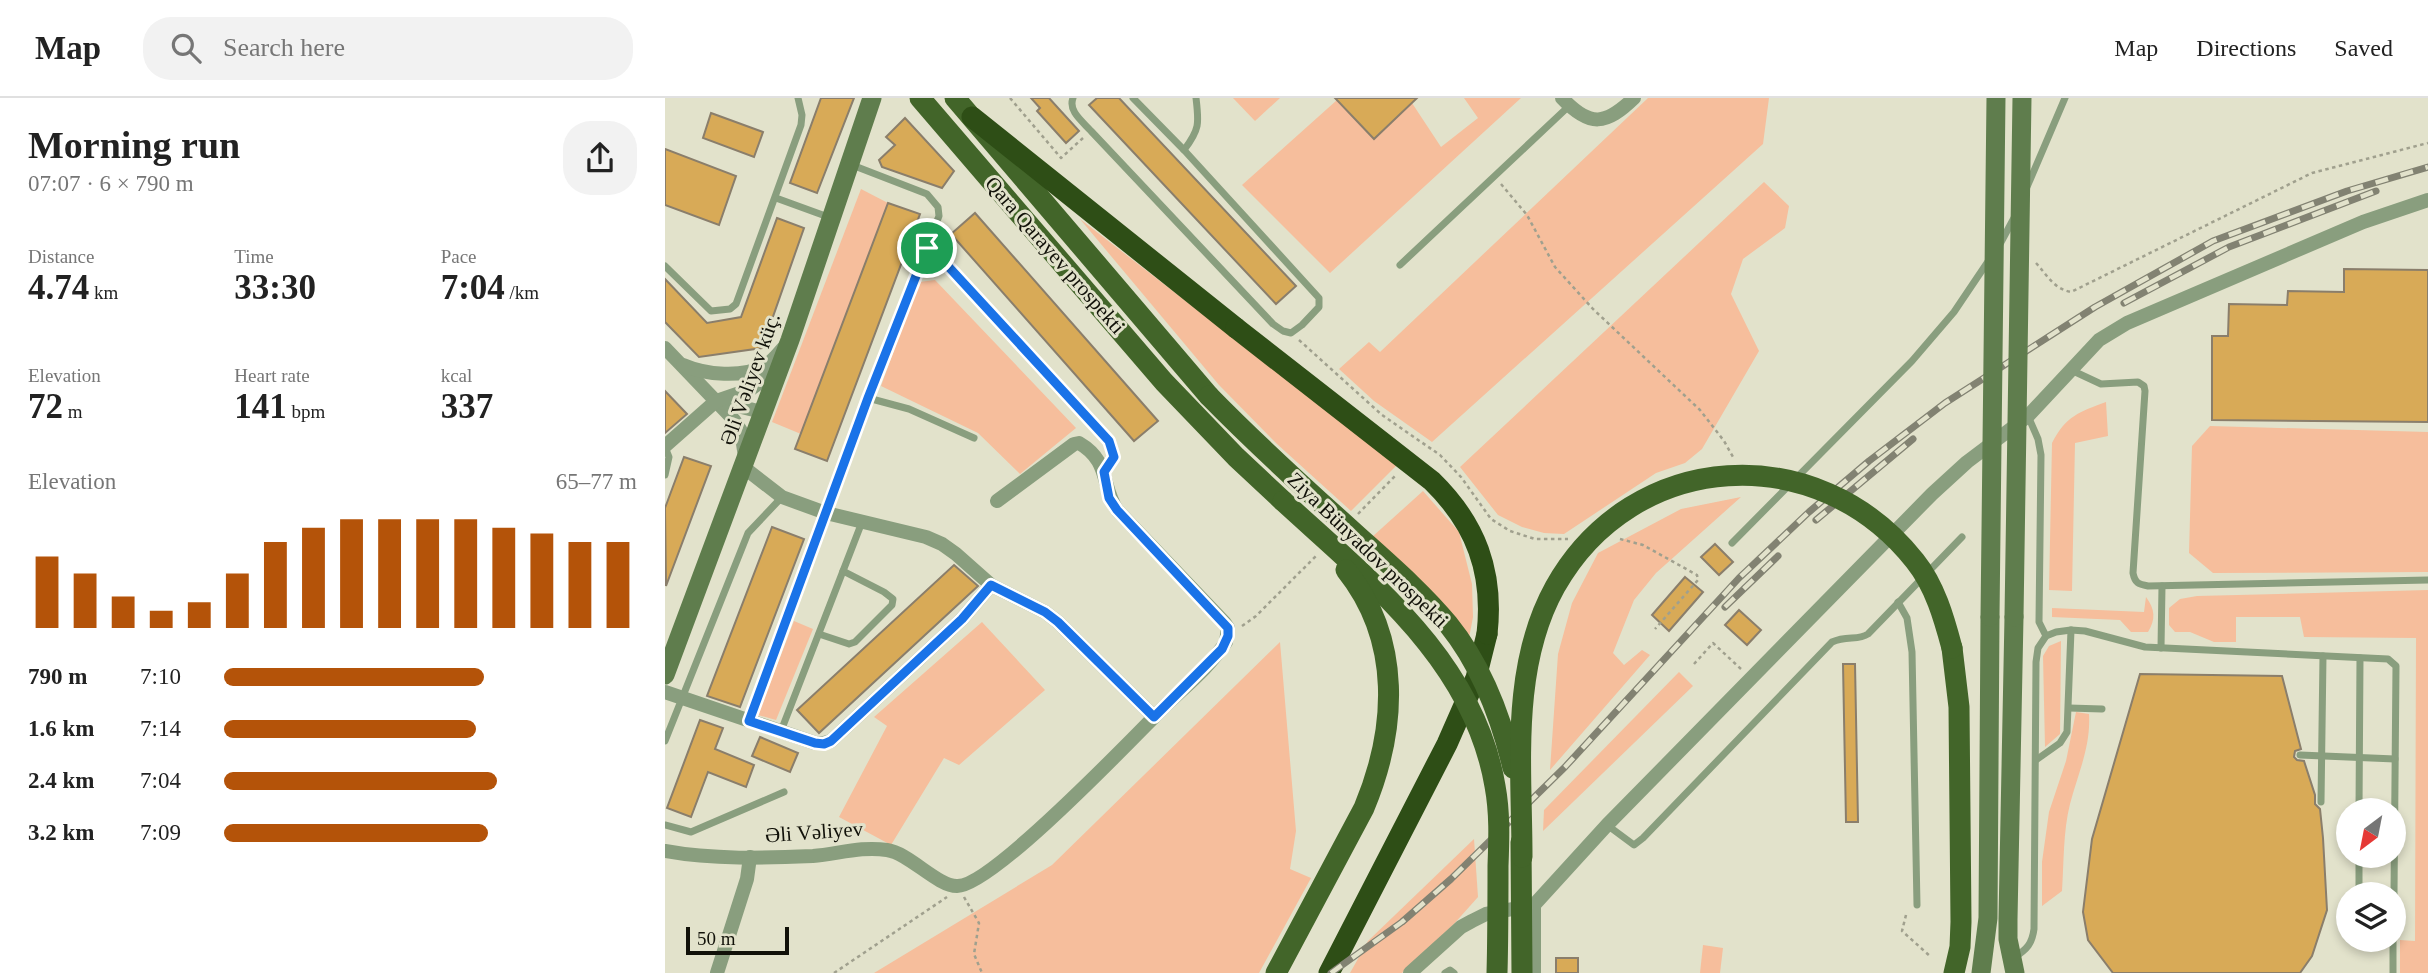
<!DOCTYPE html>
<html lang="en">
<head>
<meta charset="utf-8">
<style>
  body { margin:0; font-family:"Times New Roman",serif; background:#f2f2f2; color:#222; height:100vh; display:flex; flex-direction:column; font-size:26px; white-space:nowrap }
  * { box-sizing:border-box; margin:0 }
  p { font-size:23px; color:#767676 }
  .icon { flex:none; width:38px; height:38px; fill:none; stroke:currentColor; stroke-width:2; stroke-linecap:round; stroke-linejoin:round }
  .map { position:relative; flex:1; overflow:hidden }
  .drawer { display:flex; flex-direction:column; background:#fff; width:665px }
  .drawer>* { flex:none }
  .needle { width:46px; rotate:212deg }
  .fabs { position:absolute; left:1671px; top:700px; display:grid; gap:14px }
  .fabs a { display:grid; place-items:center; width:70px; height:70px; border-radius:50%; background:#fff; box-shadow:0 4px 10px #0003; font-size:35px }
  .scale { position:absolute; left:21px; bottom:18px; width:103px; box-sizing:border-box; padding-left:7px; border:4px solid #111109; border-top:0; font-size:19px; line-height:24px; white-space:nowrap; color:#111109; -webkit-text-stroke:5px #e2e2cb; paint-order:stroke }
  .pin { position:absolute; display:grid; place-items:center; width:60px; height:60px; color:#fff; margin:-30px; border:4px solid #fff; border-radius:50%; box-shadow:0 2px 7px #0007 }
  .round { display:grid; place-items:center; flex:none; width:74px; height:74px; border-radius:28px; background:#f2f2f2 }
  .summary { display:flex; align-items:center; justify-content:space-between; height:119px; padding:0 28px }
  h1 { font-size:38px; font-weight:700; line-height:52px }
  .metrics { display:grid; grid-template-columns:repeat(3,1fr); gap:10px; height:119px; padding:7px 28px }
  .metrics div { display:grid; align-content:center }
  .metrics b { font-size:35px; font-weight:700 }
  .metrics small { font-size:19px; font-weight:400 }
  .metrics p { font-size:19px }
  .chart { height:196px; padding:14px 28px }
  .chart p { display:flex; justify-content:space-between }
  .chart svg { width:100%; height:126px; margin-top:7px; stroke:#b45309; stroke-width:6 }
  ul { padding:0 28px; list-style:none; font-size:23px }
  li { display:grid; grid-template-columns:112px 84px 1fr; align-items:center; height:52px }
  li i { height:18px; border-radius:9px; background:#b45309 }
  header { display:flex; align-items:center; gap:42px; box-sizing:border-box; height:98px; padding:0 35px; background:#fff; border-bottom:2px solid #e0e0e0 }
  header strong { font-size:33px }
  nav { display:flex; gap:38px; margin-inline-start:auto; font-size:24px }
  .search { width:490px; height:63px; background:#f2f2f2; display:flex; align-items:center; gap:18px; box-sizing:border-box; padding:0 24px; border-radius:28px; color:#767676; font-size:26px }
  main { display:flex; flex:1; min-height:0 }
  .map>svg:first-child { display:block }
  .green { fill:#f6be9c }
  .building { fill:#d8aa57; stroke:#8a7e6b; stroke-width:2 }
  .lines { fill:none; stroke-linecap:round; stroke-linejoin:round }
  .path { stroke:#a0a08e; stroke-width:2.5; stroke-dasharray:3.5 3.5; stroke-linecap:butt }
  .lane { stroke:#899e7e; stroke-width:7 }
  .street { stroke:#899e7e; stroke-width:14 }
  .secondary { stroke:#5f7d4d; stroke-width:19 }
  .primary { stroke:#426529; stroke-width:21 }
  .highway { stroke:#2e4e16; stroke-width:21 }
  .rail-casing { stroke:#828272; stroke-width:7 }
  .rail { stroke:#e2e2cb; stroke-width:4.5; stroke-dasharray:13; stroke-linecap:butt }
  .secondary-bridge { stroke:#5f7d4d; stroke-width:19 }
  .primary-bridge { stroke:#426529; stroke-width:21 }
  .highway-bridge { stroke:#2e4e16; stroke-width:21 }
  .route-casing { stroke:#fff; stroke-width:14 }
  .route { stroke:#1a73e8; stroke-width:9 }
  .labels { text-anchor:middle; stroke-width:6; stroke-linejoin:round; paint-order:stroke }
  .street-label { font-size:21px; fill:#111109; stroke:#e2e2cb }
</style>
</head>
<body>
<header>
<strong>Map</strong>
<div class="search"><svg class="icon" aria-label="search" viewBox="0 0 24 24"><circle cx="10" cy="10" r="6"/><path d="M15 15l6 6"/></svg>Search here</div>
<nav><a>Map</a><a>Directions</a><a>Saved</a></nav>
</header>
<main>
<section class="drawer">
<div class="summary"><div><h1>Morning run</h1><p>07:07 · 6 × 790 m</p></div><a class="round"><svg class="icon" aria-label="share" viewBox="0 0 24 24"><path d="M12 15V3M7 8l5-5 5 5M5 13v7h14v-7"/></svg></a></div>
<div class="metrics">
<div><p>Distance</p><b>4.74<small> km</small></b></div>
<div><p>Time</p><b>33:30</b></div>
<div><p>Pace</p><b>7:04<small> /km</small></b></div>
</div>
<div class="metrics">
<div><p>Elevation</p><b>72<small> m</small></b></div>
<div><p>Heart rate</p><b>141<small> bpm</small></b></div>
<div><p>kcal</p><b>337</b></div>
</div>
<div class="chart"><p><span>Elevation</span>65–77 m</p>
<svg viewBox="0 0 160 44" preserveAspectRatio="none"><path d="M5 44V19M15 44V25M25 44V33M35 44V38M45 44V35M55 44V25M65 44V14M75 44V9M85 44V6M95 44V6M105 44V6M115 44V6M125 44V9M135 44V11M145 44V14M155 44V14"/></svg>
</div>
<ul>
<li><b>790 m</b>7:10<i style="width:63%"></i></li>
<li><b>1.6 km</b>7:14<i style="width:61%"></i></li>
<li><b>2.4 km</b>7:04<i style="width:66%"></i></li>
<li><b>3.2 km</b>7:09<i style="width:64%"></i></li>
</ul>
</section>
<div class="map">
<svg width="1763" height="875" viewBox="0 0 1763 875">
  <rect width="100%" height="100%" fill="#e2e2cb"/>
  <!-- green -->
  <g class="green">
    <polygon points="568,0 615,0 590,23"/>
    <polygon points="799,0 856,0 665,175 577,87 672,2 709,41 747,5 776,49 813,20"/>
    <polygon points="983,0 1104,0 1098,46 767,344 709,303 674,271 704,244 715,254"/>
    <polygon points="1099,84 1124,108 1120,130 1078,161 1066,196 1094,253 1037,351 1020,365 991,375 899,436 879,435 857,429 833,417 795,369"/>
    <polygon points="196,91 223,105 136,336 107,324"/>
    <polygon points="415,121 732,367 686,413 612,346 554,287"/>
    <polygon points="270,182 411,330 355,376 313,335 216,288 254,184"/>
    <path d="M1441 304 1443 338 1410 345 1407 493 1384 492 1387 345C1401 318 1414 314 1441 304Z"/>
    <polygon points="1545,328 1763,334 1763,474 1548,475 1524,455 1527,348"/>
    <polygon points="758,393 794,434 807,486 808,519 804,540 707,439"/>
    <polygon points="1076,399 991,475 969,502 948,555 959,567 977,552 985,557 885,672 893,556 907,505 933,455 1016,411"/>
    <polygon points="1763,492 1763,875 1735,875 1735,842 1750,843 1751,540 1639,539 1635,519 1571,519 1571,544 1549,544 1525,534 1510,534 1504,527 1504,510 1515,501 1532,498"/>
    <path d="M1481 499C1490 511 1491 521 1483 534H1466L1455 522 1387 519V510L1479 514Z"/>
    <polygon points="129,523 148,531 111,622 93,617"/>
    <polygon points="317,524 380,592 294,667 279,660 226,747 174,719 222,628 209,619"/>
    <polygon points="1396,543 1395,636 1380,649 1378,558 1384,548"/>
    <polygon points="615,544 631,733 625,771 646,780 594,875 209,875 387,767"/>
    <polygon points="1014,574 1028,588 878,733 879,712"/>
    <path d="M1411 614 1424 616C1426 649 1413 675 1405 706 1398 734 1399 764 1397 793L1377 808V764L1384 714 1401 663Z"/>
    <polygon points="809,741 813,799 788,827 737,875 685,875 703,843"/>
    <polygon points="1038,847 1058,850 1055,875 1035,875"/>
  </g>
  <!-- building -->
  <g class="building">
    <polygon points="156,0 189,0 152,95 125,85"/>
    <polygon points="366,0 384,0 414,33 401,45 372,13 375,10"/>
    <polygon points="432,0 454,0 631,188 611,206 424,7"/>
    <polygon points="670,0 752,0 709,41"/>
    <polygon points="46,15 98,34 89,59 38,40"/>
    <polygon points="240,20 289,73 277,90 217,69 214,62 230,47 221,39"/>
    <polygon points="0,51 71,78 54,127 0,107"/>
    <polygon points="223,105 255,116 162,363 130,351"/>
    <polygon points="310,115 493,323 469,343 286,136"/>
    <polygon points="112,120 139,130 97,250 34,259 0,224 0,181 42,225 76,219"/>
    <polygon points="1679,171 1763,172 1763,324 1547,322 1547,238 1563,238 1564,206 1622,207 1623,193 1679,194"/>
    <polygon points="0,293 22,316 0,335"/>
    <polygon points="19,359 46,368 1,488 0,410"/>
    <polygon points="107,429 139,441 75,609 42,598"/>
    <polygon points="1050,446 1068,464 1054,477 1036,459"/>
    <polygon points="289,467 313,488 154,635 132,612"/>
    <polygon points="1020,479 1038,494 1004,533 987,517"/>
    <polygon points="1074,512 1096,532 1082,547 1060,527"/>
    <polygon points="1178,566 1190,566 1193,724 1181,724"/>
    <polygon points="1475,576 1617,578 1636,651 1630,653 1629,659 1632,662 1639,663 1650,697 1650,706 1655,711 1658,740 1662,812 1647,858 1635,875 1448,875 1423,842 1418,814 1427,741"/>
    <polygon points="35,622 58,630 50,651 89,667 81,689 43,674 26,719 2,710"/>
    <polygon points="95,639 133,655 125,674 87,658"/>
    <rect x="891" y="860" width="22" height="15"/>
  </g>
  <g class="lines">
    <!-- path -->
    <g class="path">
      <polyline points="345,0 396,60 418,40"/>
      <polyline points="836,86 862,117 890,169 928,211 1035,312 1059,343 1068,359"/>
      <path d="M1371 165C1382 177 1389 191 1406 194L1647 75 1763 45"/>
      <polyline points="634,242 717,317 775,357 796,379 826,421 845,433 870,441 903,441"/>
      <polyline points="693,416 732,376"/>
      <polyline points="955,441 978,447 1032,477 1033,482 990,531"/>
      <polyline points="577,528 591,518 651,458"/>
      <polyline points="1029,566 1048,545 1076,571"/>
      <polyline points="299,799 314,825 309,856 317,875"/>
      <polyline points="1241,817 1237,833 1266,859"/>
      <polyline points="169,875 282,799"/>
    </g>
    <!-- lane -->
    <g class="lane">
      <path d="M408 0C403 13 417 23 426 33L608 226 618 233 626 235 637 227 654 209V200L519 52 468 0"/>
      <path d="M519 52C535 31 534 25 531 0"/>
      <polyline points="1362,89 1400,0"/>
      <polyline points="111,100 166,120"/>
      <polyline points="1335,146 1349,120"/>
      <polyline points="262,150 281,166 444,343 449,359 439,374"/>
      <polyline points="735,167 904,8"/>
      <polyline points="0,168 46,213 65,211 71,206 136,27 137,17 133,0"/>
      <path d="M1406 272 1436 286 1473 284 1479 288 1480 293 1468 475C1470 485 1473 486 1483 488L1763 482"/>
      <polyline points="203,300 244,311 309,340"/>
      <polyline points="1363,318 1373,341 1376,357 1374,524 1381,538"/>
      <polyline points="0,349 4,359 0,377"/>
      <polyline points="1067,445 1247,263 1289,214 1324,162"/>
      <polyline points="1233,504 1242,520 1247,554 1252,807"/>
      <polyline points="154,536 184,546 190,544 227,507 228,501 219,494 178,473"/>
      <polyline points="1496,550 1497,488"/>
      <polyline points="1404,610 1437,611"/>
      <polyline points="85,622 203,300 274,118 273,109 262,96 187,67"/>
      <polyline points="116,633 197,424"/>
      <polyline points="0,643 83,435 117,399"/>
      <polyline points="1635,657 1730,661"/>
      <polyline points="1371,662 1395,645 1402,634 1406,532"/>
      <polyline points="1656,704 1658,558"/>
      <polyline points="1694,712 1695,560"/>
      <polyline points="0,727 26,734 119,694"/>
      <path d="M942 727 969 747 978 740 1167 544C1182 537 1193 543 1203 536L1297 439"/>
      <polyline points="1694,796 1694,758"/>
      <polyline points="1728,842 1728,875"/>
      <path d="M1350 859C1362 851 1367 846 1369 831L1371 564 1373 550 1381 538 1391 534 1406 532 1420 533 1480 549 1723 561 1731 568 1729 796"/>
      <polyline points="780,875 785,872 789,875"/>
    </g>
    <!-- street -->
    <g class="street">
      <path d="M897 0C925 30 941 27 969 0"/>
      <polyline points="0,250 69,322 76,333 80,359"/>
      <path d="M18 267C41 277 77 280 100 268 108 263 114 255 120 248"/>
      <polyline points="52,303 97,314"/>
      <polyline points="0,348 51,303 86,291 113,271"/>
      <polyline points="77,368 117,399 161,415 261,439 277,446 291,456 326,487 380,514 393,524 489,619"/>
      <polyline points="0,594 150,645 159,645 166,643 297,521 326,487"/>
      <path d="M0 753C48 762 100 760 148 758 173 756 196 748 222 752 244 755 272 788 292 788 326 789 465 643 495 613 517 591 544 570 561 544L563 530 559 524 452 412C436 387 445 363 414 345L409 346 332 403"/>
      <polyline points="52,875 82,781 85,759"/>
      <polyline points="745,875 796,829 807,823 821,816 869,807 942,727 1267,396 1302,364 1363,318 1434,242 1462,225 1698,124 1763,102"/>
      <polyline points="869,875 869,807"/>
    </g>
    <!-- secondary -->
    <g class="secondary">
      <polyline points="1349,519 1343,821 1343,841 1350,875"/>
      <polyline points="0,577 125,242 207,0"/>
      <polyline points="1316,875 1323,820 1325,519"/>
    </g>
    <!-- primary -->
    <g class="primary">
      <polyline points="255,0 499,284 571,359 618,403"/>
      <polyline points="290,0 544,298"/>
      <polyline points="1287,550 1294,609 1296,824 1295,849 1289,875"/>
    </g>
    <!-- highway -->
    <g class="highway">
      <polyline points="307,19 571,230"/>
      <polyline points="664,875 782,646 811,580 822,536"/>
    </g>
    <defs>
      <g id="rail">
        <polyline points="1459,205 1564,149 1711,93"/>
        <polyline points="1151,422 1248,341"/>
        <polyline points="1060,509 1113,458"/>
        <polyline points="666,875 737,824 786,781 900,669 1074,480 1144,414 1204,363 1280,305 1430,209 1548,143 1682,93 1763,69"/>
      </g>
    </defs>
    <!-- rail casing -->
    <use href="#rail" class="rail-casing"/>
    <!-- rail -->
    <use href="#rail" class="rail"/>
    <!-- secondary-bridge -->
    <g class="secondary-bridge">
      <polyline points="1325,519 1331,0"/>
      <polyline points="1349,519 1357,0"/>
    </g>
    <!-- primary-bridge -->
    <g class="primary-bridge">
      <path d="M544 298C589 344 636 387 684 430 718 461 754 491 783 526 817 568 836 619 848 670"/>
      <path d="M618 403C706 484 809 563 830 688 835 715 834 741 833 768 833 804 833 839 832 875"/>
      <polyline points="856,744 857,875"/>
      <path d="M857 759C857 670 845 570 890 489 968 350 1153 340 1250 463 1270 488 1279 520 1287 550"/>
      <path d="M611 875 699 710C732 631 737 542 681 472"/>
    </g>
    <!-- highway-bridge -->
    <path class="highway-bridge" d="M571 230 767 383C811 426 829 474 822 536"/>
  </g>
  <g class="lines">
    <defs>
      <polygon id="route" points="262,150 281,166 444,343 449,359 439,374 444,400 452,412 563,530 563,538 557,551 489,619 393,524 380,514 326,487 297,521 166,643 159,646 150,645 84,623 203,300"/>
    </defs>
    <!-- route casing -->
    <use href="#route" class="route-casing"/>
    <!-- route -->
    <use href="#route" class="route"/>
  </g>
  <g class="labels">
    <!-- street labels -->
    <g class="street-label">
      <text transform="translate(390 157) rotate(49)" y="7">Qara Qarayev prospekti</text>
      <text transform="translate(85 281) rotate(-70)" y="7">Əli Vəliyev küç.</text>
      <text transform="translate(703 452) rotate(44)" y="7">Ziya Bünyadov prospekti</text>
      <text transform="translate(149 734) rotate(-4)" y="7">Əli Vəliyev</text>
    </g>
  </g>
</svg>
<div class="fabs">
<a><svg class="needle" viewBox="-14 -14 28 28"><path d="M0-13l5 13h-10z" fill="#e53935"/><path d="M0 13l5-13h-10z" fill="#767676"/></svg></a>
<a><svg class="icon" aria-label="layers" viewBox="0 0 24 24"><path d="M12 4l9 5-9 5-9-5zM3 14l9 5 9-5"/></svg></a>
</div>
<div class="scale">50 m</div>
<div class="pin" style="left:262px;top:150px;background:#1e9e55"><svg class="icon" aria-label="arrive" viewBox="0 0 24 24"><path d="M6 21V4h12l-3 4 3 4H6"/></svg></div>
</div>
</main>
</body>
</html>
